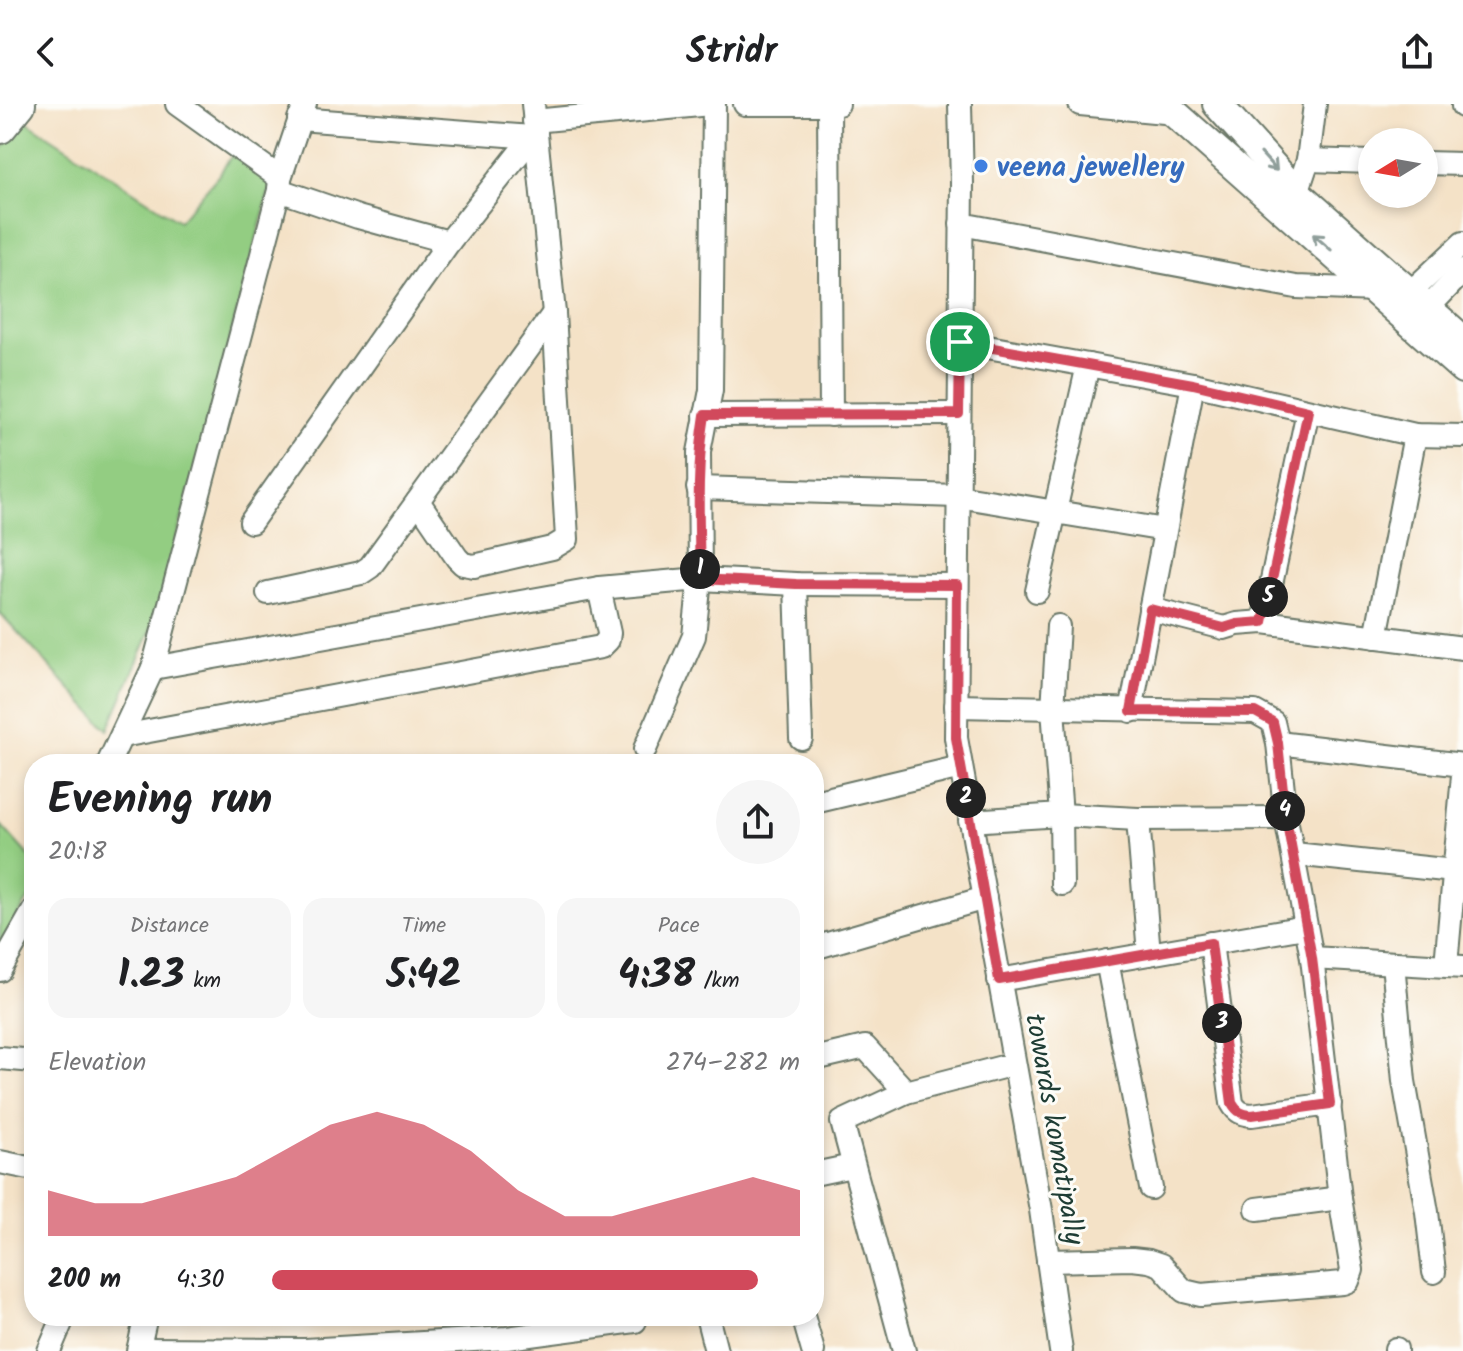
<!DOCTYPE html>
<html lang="en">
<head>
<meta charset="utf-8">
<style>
  body { margin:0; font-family:Kalam,sans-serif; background:#f6f6f6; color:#202124; height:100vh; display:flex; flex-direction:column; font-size:30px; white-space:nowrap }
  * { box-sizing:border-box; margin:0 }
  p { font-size:26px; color:#757577 }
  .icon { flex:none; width:44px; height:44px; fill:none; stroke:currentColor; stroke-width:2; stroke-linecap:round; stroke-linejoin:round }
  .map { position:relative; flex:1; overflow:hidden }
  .sheet { position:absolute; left:24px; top:650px; width:800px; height:572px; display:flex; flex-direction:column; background:#fff; border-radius:32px; box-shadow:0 4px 12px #0003 }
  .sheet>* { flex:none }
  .needle { width:52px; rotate:259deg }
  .fabs { position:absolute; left:1358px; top:24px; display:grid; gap:16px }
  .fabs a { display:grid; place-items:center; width:80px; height:80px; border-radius:50%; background:#fff; box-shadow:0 4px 12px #0003; font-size:40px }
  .pin { position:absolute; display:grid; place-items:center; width:68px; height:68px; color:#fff; margin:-34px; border:4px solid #fff; border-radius:50%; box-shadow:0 2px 8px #0007 }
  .km { position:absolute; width:40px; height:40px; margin:-20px; border-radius:50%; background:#222; color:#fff; font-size:22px; line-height:40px; text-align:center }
  .round { display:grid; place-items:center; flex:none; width:84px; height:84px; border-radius:42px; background:#f6f6f6 }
  .overview { display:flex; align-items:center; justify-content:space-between; height:136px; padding:0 24px }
  h1 { font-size:44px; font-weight:700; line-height:60px }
  .figures { display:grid; grid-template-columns:repeat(3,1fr); gap:12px; height:136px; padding:8px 24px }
  .figures div { display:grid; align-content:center; border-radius:20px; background:#f6f6f6; text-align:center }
  .figures b { font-size:40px; font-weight:700 }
  .figures small { font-size:22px; font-weight:400 }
  .figures p { font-size:22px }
  .chart { height:224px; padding:16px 24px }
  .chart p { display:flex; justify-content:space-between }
  .chart svg { width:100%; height:144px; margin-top:8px; fill:#d1495b; opacity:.7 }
  ul { padding:0 24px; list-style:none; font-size:26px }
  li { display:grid; grid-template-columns:128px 96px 1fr; align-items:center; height:60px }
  li i { height:20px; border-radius:10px; background:#d1495b }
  header { display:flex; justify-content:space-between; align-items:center; height:104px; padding:0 24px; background:#fff; font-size:36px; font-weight:700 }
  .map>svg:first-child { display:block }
  .green { fill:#93cd82; stroke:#59855b; stroke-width:2 }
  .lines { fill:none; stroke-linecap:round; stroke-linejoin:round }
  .minor-casing { stroke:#6a7767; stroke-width:26 }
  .major-casing { stroke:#6a7767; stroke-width:32 }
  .highway-casing { stroke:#6a7767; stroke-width:36 }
  .minor { stroke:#fff; stroke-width:22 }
  .major { stroke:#fff; stroke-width:28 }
  .highway { stroke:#fff; stroke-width:32 }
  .oneway { stroke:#8f9e9a }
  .route-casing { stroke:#fff; stroke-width:16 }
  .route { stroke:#d1495b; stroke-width:10 }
  .shop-dot { fill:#3f7fe0; stroke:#fdfcf7; stroke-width:3 }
  .labels { text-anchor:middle; stroke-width:6; stroke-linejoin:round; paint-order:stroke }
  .shop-label { font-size:28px; font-weight:bold; fill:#366cbe; stroke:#fdfcf7; text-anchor:start }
  .street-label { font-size:28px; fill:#1f3d34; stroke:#fdfcf7 }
</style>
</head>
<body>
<header><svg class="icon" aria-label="back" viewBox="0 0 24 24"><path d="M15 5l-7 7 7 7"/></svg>Stridr<svg class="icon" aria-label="share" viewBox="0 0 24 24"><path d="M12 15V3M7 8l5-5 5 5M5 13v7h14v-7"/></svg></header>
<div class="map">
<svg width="1463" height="1247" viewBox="0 0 1463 1247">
  <rect width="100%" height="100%" fill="#fdfcf7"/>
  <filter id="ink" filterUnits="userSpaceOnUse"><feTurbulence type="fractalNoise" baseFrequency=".0125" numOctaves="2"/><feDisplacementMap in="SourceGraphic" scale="16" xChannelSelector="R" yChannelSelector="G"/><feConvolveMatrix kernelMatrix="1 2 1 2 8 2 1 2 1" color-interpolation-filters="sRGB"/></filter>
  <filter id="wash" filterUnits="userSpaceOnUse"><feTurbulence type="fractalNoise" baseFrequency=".006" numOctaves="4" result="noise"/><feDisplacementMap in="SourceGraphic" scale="32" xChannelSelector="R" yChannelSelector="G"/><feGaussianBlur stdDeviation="1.8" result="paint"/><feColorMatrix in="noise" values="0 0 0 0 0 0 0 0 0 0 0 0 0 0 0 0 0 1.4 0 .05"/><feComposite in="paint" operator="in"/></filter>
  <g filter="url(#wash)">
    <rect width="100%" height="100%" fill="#f4e2c7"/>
    <!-- green -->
    <g class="green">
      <polygon points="26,17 179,117 218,72 232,51 272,77 154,519 108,626 0,509 0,47"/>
      <polygon points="1,721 34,758 34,786 0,840"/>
    </g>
  </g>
  <g filter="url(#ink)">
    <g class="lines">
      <defs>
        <g id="minor">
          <polyline points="177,0 280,74"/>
          <polyline points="745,0 838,0"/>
          <polyline points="829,0 831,311"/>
          <polyline points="960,0 962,79 956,634 1041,1106 1061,1247"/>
          <polyline points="1080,0 1175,9"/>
          <polyline points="1463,0 1463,2"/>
          <polyline points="299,15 532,33"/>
          <polyline points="534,17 710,0"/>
          <polyline points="1308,56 1372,58"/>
          <polyline points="1424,59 1463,60"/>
          <polyline points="279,86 358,113 449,138"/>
          <polyline points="1297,89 1308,56 1315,0"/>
          <polyline points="961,120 1296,183 1376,186"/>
          <polyline points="1398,200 1463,139"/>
          <polyline points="1414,213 1428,204 1463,167"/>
          <polyline points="960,238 1193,280 1415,331 1463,332"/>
          <polyline points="705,311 959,310"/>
          <polyline points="698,384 958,392 1165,426"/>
          <polyline points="418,397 457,454 463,460 474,462 552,444 567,435 554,209 533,0"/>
          <polyline points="251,418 449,138 536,28"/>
          <polyline points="796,480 801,634"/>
          <polyline points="1037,487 1088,261"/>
          <polyline points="268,489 361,469 370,463 554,209"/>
          <polyline points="1150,505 1224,524 1237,520 1263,518 1463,544"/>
          <polyline points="1263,518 1308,307"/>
          <polyline points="1376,533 1415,331"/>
          <polyline points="153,564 599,484 700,475 796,480 957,481"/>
          <polyline points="956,602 1255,608 1273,618 1278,639 1286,714 1312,854 1340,1094 1257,1105"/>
          <polyline points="1131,607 1193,280"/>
          <polyline points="122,632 601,543 608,536 609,529 599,484"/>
          <polyline points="1278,639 1463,661"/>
          <polyline points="645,645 694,532 700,475 699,348 711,286 714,0"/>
          <polyline points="108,660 153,564 279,86 280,74 305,0"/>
          <polyline points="814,698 961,663"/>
          <polyline points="1138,715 1149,850"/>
          <polyline points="970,717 1061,711 1053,605 1058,522"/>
          <polyline points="1294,750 1454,767"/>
          <polyline points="1062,780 1061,711 1138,715 1286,714"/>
          <path d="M1211 839 1232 999C1237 1008 1242 1010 1252 1011L1330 1000"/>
          <polyline points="814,844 985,794"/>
          <polyline points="1312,854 1463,863"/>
          <polyline points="1107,857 1151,1084"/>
          <polyline points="1393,859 1404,977 1427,1108 1434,1168"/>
          <polyline points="1446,861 1463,671"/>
          <polyline points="0,866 34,806"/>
          <polyline points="999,876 1305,823"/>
          <polyline points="0,954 34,957"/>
          <polyline points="814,955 865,943 906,988"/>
          <polyline points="0,1058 34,1065"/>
          <polyline points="814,1070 852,1062"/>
          <polyline points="1048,1157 1132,1155 1149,1157 1161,1161 1184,1187 1201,1191 1343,1179 1348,1177 1352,1166 1340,1094"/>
          <polyline points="707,1212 716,1247"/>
          <polyline points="803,1212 813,1247"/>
          <polyline points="139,1245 305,1246 507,1234 635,1217"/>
          <polyline points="49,1247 64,1212"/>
          <polyline points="138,1247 146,1212"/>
          <polyline points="904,1247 842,1018 906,988 1014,960"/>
          <polyline points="1396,1247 1396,1245"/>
        </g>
        <g id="major">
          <polyline points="1164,0 1463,265"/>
          <polyline points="1217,0 1297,89 1463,236"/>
        </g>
        <polyline id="highway" points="0,23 19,0"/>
      </defs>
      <!-- minor casing -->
      <use href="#minor" class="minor-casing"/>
      <!-- major casing -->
      <use href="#major" class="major-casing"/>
      <!-- highway casing -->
      <use href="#highway" class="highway-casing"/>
      <!-- minor -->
      <use href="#minor" class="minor"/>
      <!-- major -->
      <use href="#major" class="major"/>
      <!-- highway -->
      <use href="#highway" class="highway"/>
    </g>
    <!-- one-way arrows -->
    <defs><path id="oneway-shaft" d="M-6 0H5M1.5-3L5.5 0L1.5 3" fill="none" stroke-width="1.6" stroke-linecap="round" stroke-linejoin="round" transform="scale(2)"/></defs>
    <g class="oneway">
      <use href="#oneway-shaft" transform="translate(1269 58) rotate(48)"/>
      <use href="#oneway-shaft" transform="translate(1322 138) rotate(-139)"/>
    </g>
  </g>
  <g class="lines" filter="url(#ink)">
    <defs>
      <path id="route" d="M960 238 1193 280 1308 307 1263 518 1237 520 1224 524 1150 505 1131 607 1255 608 1273 618 1278 639 1286 714 1312 854 1330 1000 1252 1011C1242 1010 1237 1008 1232 999L1211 839 999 876 956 634 957 481 796 480 700 475C699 419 696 366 705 311L959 310Z"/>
    </defs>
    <!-- route casing -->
    <use href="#route" class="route-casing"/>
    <!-- route -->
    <use href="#route" class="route"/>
  </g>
  <!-- markers -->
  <circle class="shop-dot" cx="981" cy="62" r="8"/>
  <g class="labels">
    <!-- shop labels -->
    <g class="shop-label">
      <text x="997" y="72">veena jewellery</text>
    </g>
    <!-- street labels -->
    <g class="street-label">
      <text transform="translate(1056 1025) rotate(80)" y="10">towards komatipally</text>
    </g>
  </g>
</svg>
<div class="fabs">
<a><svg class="needle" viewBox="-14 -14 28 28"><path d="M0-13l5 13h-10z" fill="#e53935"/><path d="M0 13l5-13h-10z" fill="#757577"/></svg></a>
</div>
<div class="pin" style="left:960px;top:238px;background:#1e9e55"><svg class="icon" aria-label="arrive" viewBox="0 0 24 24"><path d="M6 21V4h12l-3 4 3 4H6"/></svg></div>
<b class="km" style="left:700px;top:465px">1</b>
<b class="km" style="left:966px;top:694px">2</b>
<b class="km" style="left:1222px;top:919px">3</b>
<b class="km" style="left:1285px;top:707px">4</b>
<b class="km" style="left:1268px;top:493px">5</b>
<section class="sheet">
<div class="overview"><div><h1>Evening run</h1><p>20:18</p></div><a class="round"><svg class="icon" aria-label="share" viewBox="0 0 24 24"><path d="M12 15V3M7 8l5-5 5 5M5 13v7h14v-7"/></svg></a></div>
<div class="figures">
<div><p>Distance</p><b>1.23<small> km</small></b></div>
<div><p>Time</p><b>5:42</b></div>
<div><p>Pace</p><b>4:38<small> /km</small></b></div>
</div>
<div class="chart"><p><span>Elevation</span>274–282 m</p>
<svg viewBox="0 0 160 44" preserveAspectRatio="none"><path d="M0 44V30L10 34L20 34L30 30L40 26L50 18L60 10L70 6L80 10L90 18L100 30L110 38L120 38L130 34L140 30L150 26L160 30V44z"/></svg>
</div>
<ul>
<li><b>200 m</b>4:30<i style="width:92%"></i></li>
</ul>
</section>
</div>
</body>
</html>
